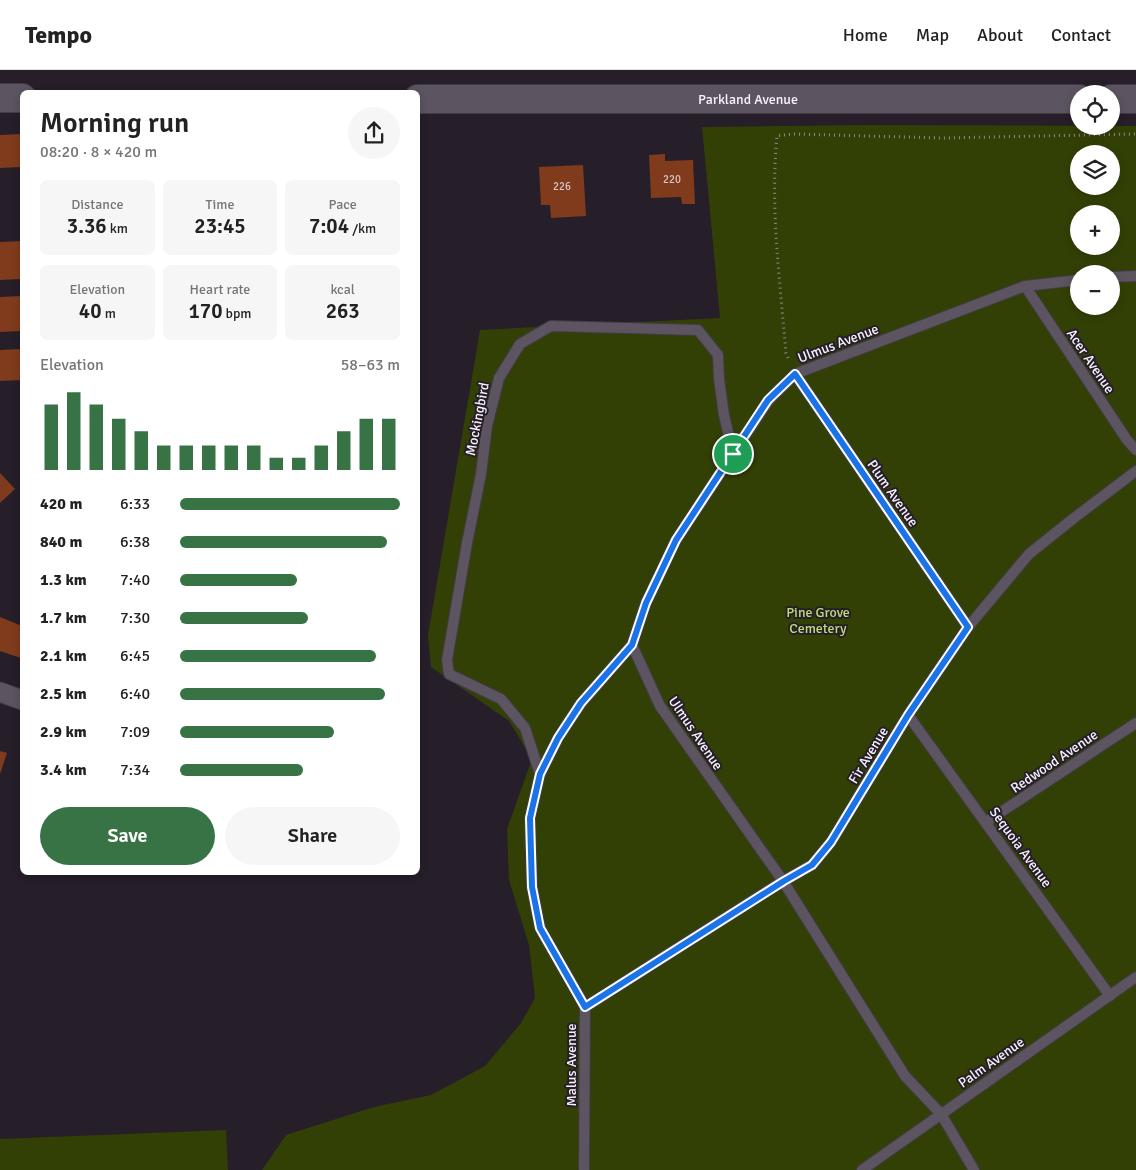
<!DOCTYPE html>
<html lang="en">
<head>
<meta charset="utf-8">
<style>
  body { margin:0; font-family:Signika,sans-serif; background:#f6f6f6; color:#222; height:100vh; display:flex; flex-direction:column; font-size:19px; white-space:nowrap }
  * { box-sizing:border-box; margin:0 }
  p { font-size:16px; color:#767676 }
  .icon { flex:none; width:28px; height:28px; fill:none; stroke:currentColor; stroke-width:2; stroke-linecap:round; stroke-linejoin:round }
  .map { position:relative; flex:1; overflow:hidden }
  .panel { position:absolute; left:20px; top:20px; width:400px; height:785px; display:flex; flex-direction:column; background:#fff; border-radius:8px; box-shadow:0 2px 8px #0003 }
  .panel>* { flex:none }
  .tools { position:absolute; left:1070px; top:15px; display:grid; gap:10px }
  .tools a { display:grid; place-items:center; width:50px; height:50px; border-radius:50%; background:#fff; box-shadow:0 2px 8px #0003; font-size:25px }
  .pin { position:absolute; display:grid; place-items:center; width:42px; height:42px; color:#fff; margin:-21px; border:2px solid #fff; border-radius:50%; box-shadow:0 1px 5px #0007 }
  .round { display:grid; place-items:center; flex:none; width:52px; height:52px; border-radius:26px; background:#f6f6f6 }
  .head { display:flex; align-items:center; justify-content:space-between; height:85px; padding:0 20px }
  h1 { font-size:28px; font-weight:600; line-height:38px }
  .metrics { display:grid; grid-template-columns:repeat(3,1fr); gap:8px; height:85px; padding:5px 20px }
  .metrics div { display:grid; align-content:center; border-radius:8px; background:#f6f6f6; text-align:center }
  .metrics b { font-size:21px; font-weight:600 }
  .metrics small { font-size:14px; font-weight:400 }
  .metrics p { font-size:14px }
  .chart { height:140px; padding:10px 20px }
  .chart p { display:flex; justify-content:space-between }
  .chart svg { width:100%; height:90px; margin-top:5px; stroke:#387346; stroke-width:6 }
  .action { display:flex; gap:10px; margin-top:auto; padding:10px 20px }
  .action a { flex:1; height:58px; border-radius:30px; background:#387346; color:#fff; font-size:20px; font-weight:600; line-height:58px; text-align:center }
  .action a+a { background:#f6f6f6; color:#222 }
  ul { padding:0 20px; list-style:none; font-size:16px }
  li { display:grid; grid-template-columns:80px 60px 1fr; align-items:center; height:38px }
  li i { height:12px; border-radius:6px; background:#387346 }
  header { display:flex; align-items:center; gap:30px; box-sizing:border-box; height:70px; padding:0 25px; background:#fff; border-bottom:1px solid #e0e0e0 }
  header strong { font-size:24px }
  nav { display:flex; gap:28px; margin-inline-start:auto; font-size:18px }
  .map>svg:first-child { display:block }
  .green { fill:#324006; fill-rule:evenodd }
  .building { fill:#803b1d }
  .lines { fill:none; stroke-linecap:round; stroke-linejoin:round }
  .service-casing { stroke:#423c45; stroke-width:12 }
  .minor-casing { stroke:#423c45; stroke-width:21 }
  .secondary-casing { stroke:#423c45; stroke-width:30 }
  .path { stroke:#8f8892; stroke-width:3; stroke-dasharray:1 4; stroke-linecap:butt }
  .service { stroke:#5c5460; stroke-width:10 }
  .minor { stroke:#5c5460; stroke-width:19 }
  .secondary { stroke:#5c5460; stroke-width:28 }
  .route-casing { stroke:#fff; stroke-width:10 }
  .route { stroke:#1a73e8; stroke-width:6 }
  .labels { text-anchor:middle; stroke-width:4; stroke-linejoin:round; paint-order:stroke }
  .number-label { font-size:11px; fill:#dac5c4 }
  .street-label { font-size:14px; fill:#f8f3fb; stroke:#261e29 }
  .park-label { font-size:14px; fill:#bedd77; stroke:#261e29 }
</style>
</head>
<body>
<header>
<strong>Tempo</strong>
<nav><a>Home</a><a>Map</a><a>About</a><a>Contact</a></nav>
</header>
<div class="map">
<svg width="1136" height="1100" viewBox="0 0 1136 1100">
  <rect width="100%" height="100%" fill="#261e29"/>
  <!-- green -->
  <g class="green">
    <path d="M866 55 1136 56V1100H262L286 1065 374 1037 431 1025 485 996 521 953 535 928 529 875 509 810 507 759 532 689 509 651 431 597 428 565 480 260 720 248 702 57ZM1079 84H1111V116H1079ZM1079 144H1111V176H1079ZM1079 204H1111V236H1079Z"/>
    <polygon points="226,1060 228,1100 0,1100 0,1069"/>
  </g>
  <!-- building -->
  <g class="building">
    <polygon points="22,64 22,97 0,98 0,65"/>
    <polygon points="665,84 665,91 693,90 695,134 682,134 681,127 651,128 649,85"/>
    <polygon points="583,95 586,146 551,148 550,135 541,135 539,97"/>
    <polygon points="22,171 22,209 0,210 0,172"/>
    <polygon points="22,226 22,261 0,262 0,227"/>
    <polygon points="22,279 22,310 0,311 0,280"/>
    <polygon points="0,403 15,419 0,433"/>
    <polygon points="0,547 22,556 22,583 21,588 0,581"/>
    <polygon points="0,681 7,683 0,704"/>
  </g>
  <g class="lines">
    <defs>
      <g id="service">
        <polyline points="1111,207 1136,206"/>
        <polyline points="1025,216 1127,370 1136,380"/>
        <polyline points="795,304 968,557"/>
        <polyline points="908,645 1110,926"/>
        <polyline points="540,704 525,658 501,629 449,604 447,590 467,473 481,404 487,356 499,308 520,274 551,256 698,260 718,285 719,309 724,345 733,384"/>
        <polyline points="986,752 1136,653"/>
        <polyline points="585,937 783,811 812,795 831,772 908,645 968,557 1029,484 1074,448 1136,401"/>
        <polyline points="584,1100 585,937 540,858 532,817 530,748 540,704 558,668 581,633 632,575"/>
        <polyline points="862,1100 1136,907"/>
        <polyline points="974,1100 941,1044 905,1006 783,811 660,636 632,575 646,533 676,470 768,331 795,304 1025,216 1079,210"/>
      </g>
      <polyline id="minor" points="0,622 22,630"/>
      <g id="secondary">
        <polyline points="0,28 22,28"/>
        <path id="s1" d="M418 29H1079"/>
        <polyline points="1111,29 1136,29"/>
      </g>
    </defs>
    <!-- service casing -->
    <use href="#service" class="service-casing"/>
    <!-- minor casing -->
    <use href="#minor" class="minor-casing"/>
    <!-- secondary casing -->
    <use href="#secondary" class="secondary-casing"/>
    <!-- path -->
    <path class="path" d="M788 288 786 283C780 211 770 138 777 66L792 64 943 68 1136 64"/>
    <!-- service -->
    <use href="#service" class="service"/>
    <!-- minor -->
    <use href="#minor" class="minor"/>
    <!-- secondary -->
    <use href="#secondary" class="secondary"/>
  </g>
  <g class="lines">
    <defs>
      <polygon id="route" points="795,304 968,557 908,645 831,772 812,795 784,811 585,937 540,858 532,817 530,748 540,704 558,668 581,633 632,575 646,533 676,470 768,330"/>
    </defs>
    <!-- route casing -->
    <use href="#route" class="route-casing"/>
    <!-- route -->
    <use href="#route" class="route"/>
  </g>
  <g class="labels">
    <!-- number labels -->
    <g class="number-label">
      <text x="672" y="113">220</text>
      <text x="562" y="120">226</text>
    </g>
    <!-- street labels -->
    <g class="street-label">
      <text dy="5" stroke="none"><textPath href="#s1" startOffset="330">Parkland Avenue</textPath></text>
      <text transform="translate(838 273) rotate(-21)" y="5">Ulmus Avenue</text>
      <text transform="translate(1091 291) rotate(56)" y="5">Acer Avenue</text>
      <text transform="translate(477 349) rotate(-79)" y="5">Mockingbird</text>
      <text transform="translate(893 423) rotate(55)" y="5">Plum Avenue</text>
      <text transform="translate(696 663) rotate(56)" y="5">Ulmus Avenue</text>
      <text transform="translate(868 685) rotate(-59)" y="5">Fir Avenue</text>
      <text transform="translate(1054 691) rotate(-34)" y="5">Redwood Avenue</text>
      <text transform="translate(1021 777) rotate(54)" y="5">Sequoia Avenue</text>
      <text transform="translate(991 992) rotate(-35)" y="5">Palm Avenue</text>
      <text transform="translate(571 995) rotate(-90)" y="5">Malus Avenue</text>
    </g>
    <!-- park labels -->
    <g class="park-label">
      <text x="818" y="547">Pine Grove<tspan x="818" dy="16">Cemetery</tspan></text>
    </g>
  </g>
</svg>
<div class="tools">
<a><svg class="icon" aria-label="locate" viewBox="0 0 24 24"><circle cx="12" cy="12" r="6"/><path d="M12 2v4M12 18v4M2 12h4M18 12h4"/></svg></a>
<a><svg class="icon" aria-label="layers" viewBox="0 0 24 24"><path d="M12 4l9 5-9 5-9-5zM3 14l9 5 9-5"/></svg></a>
<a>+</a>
<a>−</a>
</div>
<div class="pin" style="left:733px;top:384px;background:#1e9e55"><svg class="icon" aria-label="arrive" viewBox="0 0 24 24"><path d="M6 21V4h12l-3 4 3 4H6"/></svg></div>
<section class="panel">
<div class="head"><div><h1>Morning run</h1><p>08:20 · 8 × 420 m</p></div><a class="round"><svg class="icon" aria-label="share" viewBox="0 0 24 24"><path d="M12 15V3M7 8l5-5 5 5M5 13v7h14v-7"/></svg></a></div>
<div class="metrics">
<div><p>Distance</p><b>3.36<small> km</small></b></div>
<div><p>Time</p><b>23:45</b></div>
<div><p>Pace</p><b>7:04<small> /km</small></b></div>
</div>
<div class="metrics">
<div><p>Elevation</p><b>40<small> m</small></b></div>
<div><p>Heart rate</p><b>170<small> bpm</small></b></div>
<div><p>kcal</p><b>263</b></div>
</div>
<div class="chart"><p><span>Elevation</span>58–63 m</p>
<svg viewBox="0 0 160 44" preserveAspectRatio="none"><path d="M5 44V12M15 44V6M25 44V12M35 44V19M45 44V25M55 44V32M65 44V32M75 44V32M85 44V32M95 44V32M105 44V38M115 44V38M125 44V32M135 44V25M145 44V19M155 44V19"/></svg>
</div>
<ul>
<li><b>420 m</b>6:33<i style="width:100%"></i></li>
<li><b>840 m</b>6:38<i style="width:94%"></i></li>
<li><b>1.3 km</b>7:40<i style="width:53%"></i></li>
<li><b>1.7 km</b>7:30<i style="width:58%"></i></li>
<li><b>2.1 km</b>6:45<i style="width:89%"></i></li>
<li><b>2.5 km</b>6:40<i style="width:93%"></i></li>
<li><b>2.9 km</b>7:09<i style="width:70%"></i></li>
<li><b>3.4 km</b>7:34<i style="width:56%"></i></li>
</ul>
<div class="action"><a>Save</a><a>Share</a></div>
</section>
</div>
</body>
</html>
